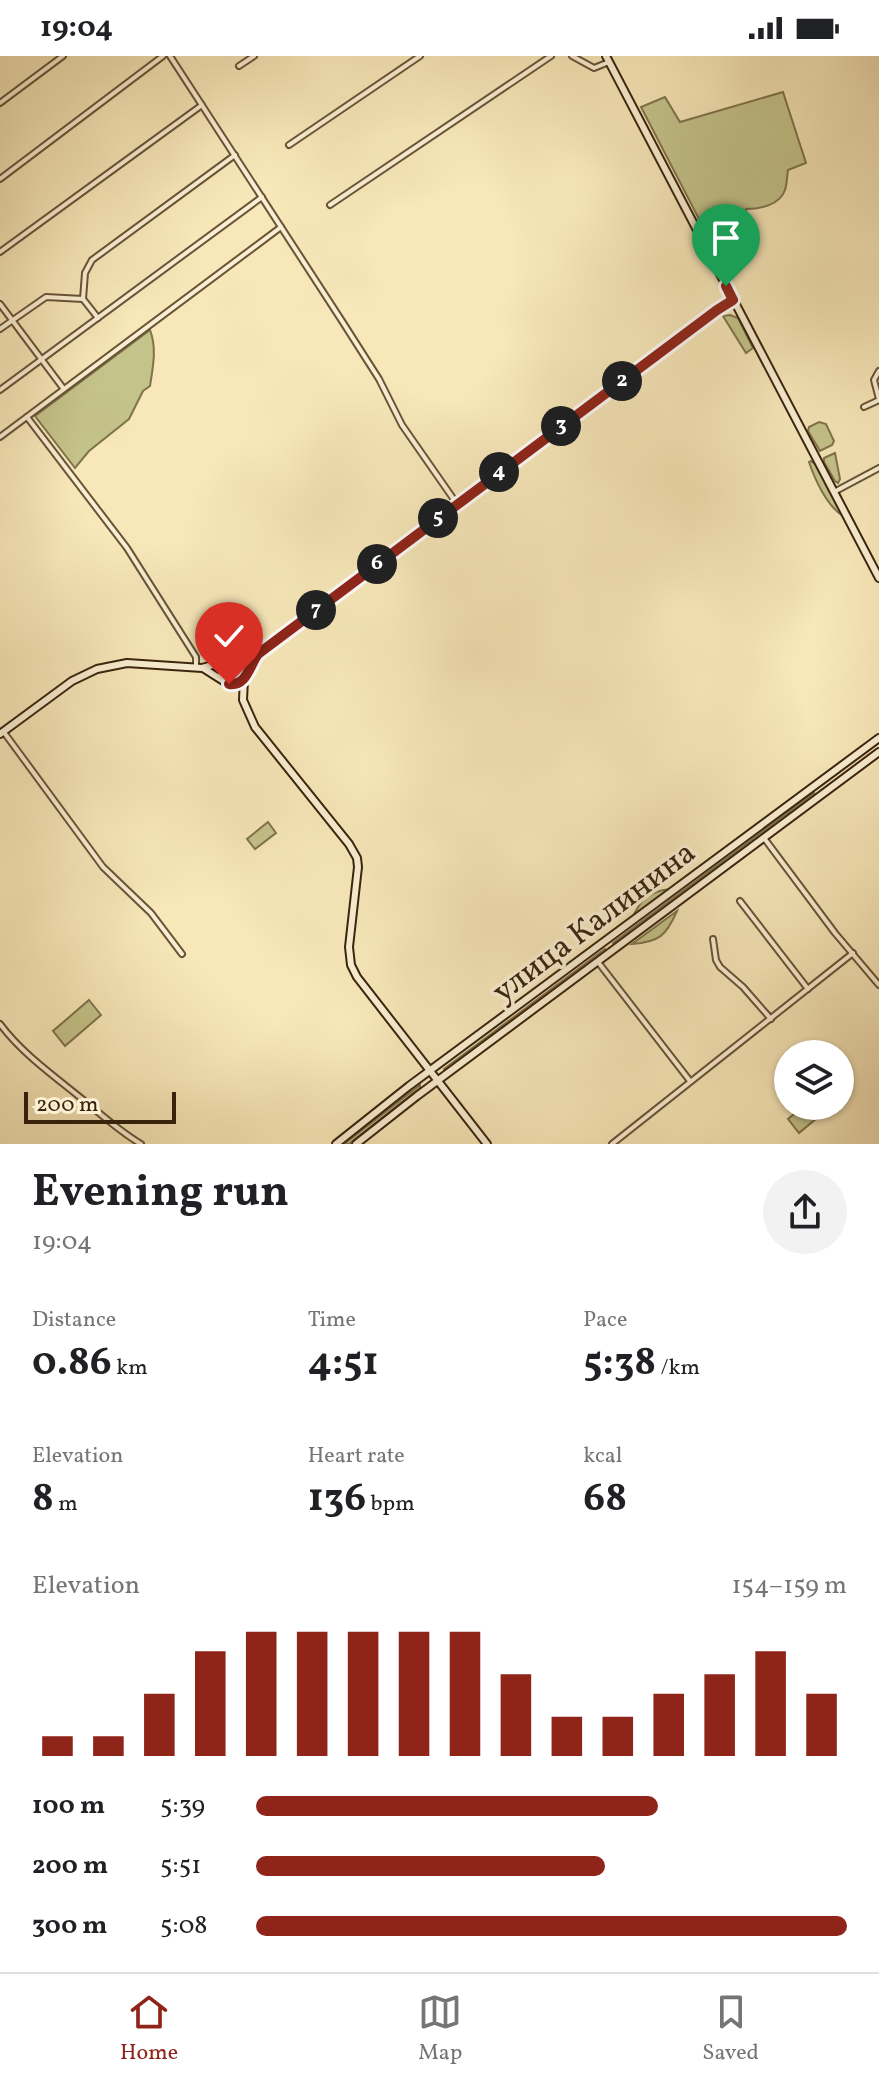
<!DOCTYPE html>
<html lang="en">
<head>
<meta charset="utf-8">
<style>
  body { margin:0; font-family:Vollkorn,serif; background:#f2f2f2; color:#202124; height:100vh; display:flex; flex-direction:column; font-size:30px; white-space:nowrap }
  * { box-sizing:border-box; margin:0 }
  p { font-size:26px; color:#757577 }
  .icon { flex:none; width:44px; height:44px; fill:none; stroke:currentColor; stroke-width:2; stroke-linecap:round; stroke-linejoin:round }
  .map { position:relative; height:1088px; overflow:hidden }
  .sheet { display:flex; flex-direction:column; background:#fff; flex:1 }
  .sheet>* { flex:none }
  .buttons { position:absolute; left:774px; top:984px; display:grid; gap:16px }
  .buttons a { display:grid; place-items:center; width:80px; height:80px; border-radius:50%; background:#fff; box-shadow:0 2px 6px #0004; font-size:40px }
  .scale { position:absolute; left:24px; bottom:20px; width:152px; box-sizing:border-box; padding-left:8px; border:4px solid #3a230d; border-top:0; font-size:22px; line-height:28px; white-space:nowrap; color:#3a230d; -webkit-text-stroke:6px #faefd2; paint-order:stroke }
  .pin { position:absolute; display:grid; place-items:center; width:68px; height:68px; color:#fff; margin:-82px -34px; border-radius:50% 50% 50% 0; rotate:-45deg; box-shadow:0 0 8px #0007 }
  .pin .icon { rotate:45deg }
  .km { position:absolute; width:40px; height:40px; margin:-20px; border-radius:50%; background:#222; color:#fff; font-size:22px; line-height:40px; text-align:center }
  .round { display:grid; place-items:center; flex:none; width:84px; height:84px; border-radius:42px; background:#f2f2f2 }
  .head { display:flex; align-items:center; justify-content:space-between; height:136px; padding:0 32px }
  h1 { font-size:44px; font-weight:700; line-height:60px }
  .stats { display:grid; grid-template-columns:repeat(3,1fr); gap:12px; height:136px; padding:8px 32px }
  .stats div { display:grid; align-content:center }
  .stats b { font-size:40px; font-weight:700 }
  .stats small { font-size:22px; font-weight:400 }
  .stats p { font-size:22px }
  .chart { height:224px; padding:16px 32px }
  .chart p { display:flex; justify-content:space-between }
  .chart svg { width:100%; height:144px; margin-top:8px; stroke:#8f2418; stroke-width:6 }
  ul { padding:0 32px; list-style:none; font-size:26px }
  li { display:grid; grid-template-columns:128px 96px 1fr; align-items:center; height:60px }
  li i { height:20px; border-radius:10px; background:#8f2418 }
  .status { display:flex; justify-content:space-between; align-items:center; height:56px; padding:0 40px; background:#fff; direction:ltr }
  .status svg { height:22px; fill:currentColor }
  .menu { display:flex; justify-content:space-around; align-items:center; height:112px; border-top:2px solid #e0e0e0; background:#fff; font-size:22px; color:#757577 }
  .menu a { display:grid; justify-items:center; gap:4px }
  .menu .on { color:#8f2418 }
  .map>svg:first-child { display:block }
  .green { fill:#c4c38a; stroke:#7f734c; stroke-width:2 }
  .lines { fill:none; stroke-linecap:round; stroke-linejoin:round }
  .street-casing { stroke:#695438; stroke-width:8 }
  .secondary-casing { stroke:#3a230d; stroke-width:10 }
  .street { stroke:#faefd2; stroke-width:4 }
  .secondary { stroke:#faefd2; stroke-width:6 }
  .route-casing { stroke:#fff; stroke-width:16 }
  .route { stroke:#8f2418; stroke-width:10 }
  .labels { text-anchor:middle; stroke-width:7; stroke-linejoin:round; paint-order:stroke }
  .street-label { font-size:32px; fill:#3a230d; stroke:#faefd2 }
</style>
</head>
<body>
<div class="status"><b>19:04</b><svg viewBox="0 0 49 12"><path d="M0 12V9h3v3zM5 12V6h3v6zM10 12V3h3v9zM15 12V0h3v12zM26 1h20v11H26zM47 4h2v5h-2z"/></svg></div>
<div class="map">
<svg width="879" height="1088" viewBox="0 0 879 1088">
  <rect width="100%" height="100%" fill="#f7e7b9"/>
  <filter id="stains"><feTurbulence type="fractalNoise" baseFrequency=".0025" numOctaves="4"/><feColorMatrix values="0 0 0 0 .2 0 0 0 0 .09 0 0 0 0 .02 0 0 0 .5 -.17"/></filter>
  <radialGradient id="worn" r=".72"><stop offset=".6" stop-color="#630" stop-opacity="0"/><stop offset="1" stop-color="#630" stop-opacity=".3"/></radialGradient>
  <!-- green -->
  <g class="green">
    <path d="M783 36 806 107 788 114C787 120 787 128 785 134 780 149 760 153 746 153L736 205 741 212 728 219 641 51 665 41 680 66Z"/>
    <polygon points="730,259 738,262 753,292 746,297 723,260"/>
    <path d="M150 274C157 292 153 311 150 330L143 335 129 363 89 395 75 412 35 360Z"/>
    <polygon points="819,366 826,368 834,385 832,389 820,395 808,375 809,371"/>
    <polygon points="835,397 840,423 838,427 835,425 824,406 824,402"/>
    <path d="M811 405 816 409 843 460C827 450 815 424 809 406Z"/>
    <circle cx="233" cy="616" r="10"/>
    <polygon points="814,737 816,741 615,890 613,887"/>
    <polygon points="268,766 276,777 255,793 247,783"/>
    <path d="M671 833 632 863C640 843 650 835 671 833Z"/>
    <path d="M677 855C666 880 659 886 632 888Z"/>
    <polygon points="605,893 607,896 446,1017 444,1013"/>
    <polygon points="89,944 101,959 65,990 53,975"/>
    <polygon points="420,1029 420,1032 349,1088 344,1088"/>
    <polygon points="804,1050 818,1050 823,1057 799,1077 788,1063"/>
  </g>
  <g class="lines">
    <defs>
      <g id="street">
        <polyline points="170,0 342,265 379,323 402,369 457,448"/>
        <polyline points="572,0 594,12 609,6"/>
        <polyline points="239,10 254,0"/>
        <polyline points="0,47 63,0"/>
        <polyline points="289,89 420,0"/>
        <polyline points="0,123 163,0"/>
        <polyline points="330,149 551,0"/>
        <polyline points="0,196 202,49"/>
        <polyline points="83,243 98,262"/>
        <polyline points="0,248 63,332"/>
        <polyline points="0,273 46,241 83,243 85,217 92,204 235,99"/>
        <polyline points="879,315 874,324 879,343"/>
        <polyline points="0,334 262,141"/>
        <polyline points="864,351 879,344"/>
        <polyline points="27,361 127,492 196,601 196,611"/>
        <polyline points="0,381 281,171"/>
        <polyline points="834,436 879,412"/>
        <polyline points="3,675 103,811 151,857 182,898"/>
        <polyline points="764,782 835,877 879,929"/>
        <polyline points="740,845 808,933"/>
        <polyline points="713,883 716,904 720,911 743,931 771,963"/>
        <polyline points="598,906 690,1025"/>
        <path d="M0 968C23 999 57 1022 87 1047 104 1061 122 1077 141 1088"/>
        <polyline points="612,1088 853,897"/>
      </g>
      <g id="secondary">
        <polyline points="606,0 879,522"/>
        <path d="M203 612 225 626 233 629C247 626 250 613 239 604L227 605 221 611 222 623"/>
        <polyline points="246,619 258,598 587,350 733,244"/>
        <polyline points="244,623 243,644 255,671 349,788 357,802 358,811 349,891 351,909 357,921 487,1088"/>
        <polyline points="0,678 72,625 97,613 127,607 202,612 227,605"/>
        <polyline points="336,1088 409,1030 879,682"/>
        <polyline points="356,1088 417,1040 879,696"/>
      </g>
    </defs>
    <!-- street casing -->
    <use href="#street" class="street-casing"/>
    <!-- secondary casing -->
    <use href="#secondary" class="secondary-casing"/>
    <!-- street -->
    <use href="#street" class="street"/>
    <!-- secondary -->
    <use href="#secondary" class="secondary"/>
  </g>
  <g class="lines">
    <defs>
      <path id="route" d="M229 628C247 630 249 610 258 598L717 254 733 244 726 230"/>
    </defs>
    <!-- route casing -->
    <use href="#route" class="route-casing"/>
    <!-- route -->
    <use href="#route" class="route"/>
  </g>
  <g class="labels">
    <!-- street labels -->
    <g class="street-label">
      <text transform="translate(593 865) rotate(-37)" y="11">улица Калинина</text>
    </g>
  </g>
  <rect width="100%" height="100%" filter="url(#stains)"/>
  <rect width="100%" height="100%" fill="url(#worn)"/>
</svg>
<div class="buttons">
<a><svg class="icon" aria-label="layers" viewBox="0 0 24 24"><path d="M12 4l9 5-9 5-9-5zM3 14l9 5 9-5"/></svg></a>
</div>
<div class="scale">200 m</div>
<div class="pin" style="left:726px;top:230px;background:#1e9e55"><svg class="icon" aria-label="arrive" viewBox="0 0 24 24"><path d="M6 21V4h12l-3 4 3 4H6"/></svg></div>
<div class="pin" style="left:229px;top:628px;background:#d93025"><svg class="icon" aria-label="check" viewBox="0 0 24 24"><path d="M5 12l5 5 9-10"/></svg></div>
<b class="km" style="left:622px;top:325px">2</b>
<b class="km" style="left:561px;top:370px">3</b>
<b class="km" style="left:499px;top:416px">4</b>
<b class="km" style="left:438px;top:462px">5</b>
<b class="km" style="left:377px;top:508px">6</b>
<b class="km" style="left:316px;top:554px">7</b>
</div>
<section class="sheet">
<div class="head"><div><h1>Evening run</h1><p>19:04</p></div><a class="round"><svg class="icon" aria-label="share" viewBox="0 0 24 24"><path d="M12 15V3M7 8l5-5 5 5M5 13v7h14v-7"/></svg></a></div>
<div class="stats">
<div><p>Distance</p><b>0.86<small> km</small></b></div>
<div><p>Time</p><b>4:51</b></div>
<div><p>Pace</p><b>5:38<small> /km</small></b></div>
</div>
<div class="stats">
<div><p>Elevation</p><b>8<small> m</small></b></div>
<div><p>Heart rate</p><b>136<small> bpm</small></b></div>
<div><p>kcal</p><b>68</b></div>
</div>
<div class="chart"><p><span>Elevation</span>154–159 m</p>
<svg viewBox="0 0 160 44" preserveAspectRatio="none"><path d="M5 44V38M15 44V38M25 44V25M35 44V12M45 44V6M55 44V6M65 44V6M75 44V6M85 44V6M95 44V19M105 44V32M115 44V32M125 44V25M135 44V19M145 44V12M155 44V25"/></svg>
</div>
<ul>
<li><b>100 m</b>5:39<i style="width:68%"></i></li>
<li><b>200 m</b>5:51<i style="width:59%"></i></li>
<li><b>300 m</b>5:08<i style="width:100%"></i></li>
</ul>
</section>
<nav class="menu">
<a class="on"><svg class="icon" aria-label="home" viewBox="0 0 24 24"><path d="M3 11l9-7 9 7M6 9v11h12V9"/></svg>Home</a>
<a><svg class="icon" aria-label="map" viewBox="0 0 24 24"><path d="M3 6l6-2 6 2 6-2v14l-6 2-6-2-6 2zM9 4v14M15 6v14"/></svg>Map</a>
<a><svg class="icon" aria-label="saved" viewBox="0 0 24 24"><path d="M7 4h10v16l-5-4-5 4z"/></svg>Saved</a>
</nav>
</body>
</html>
